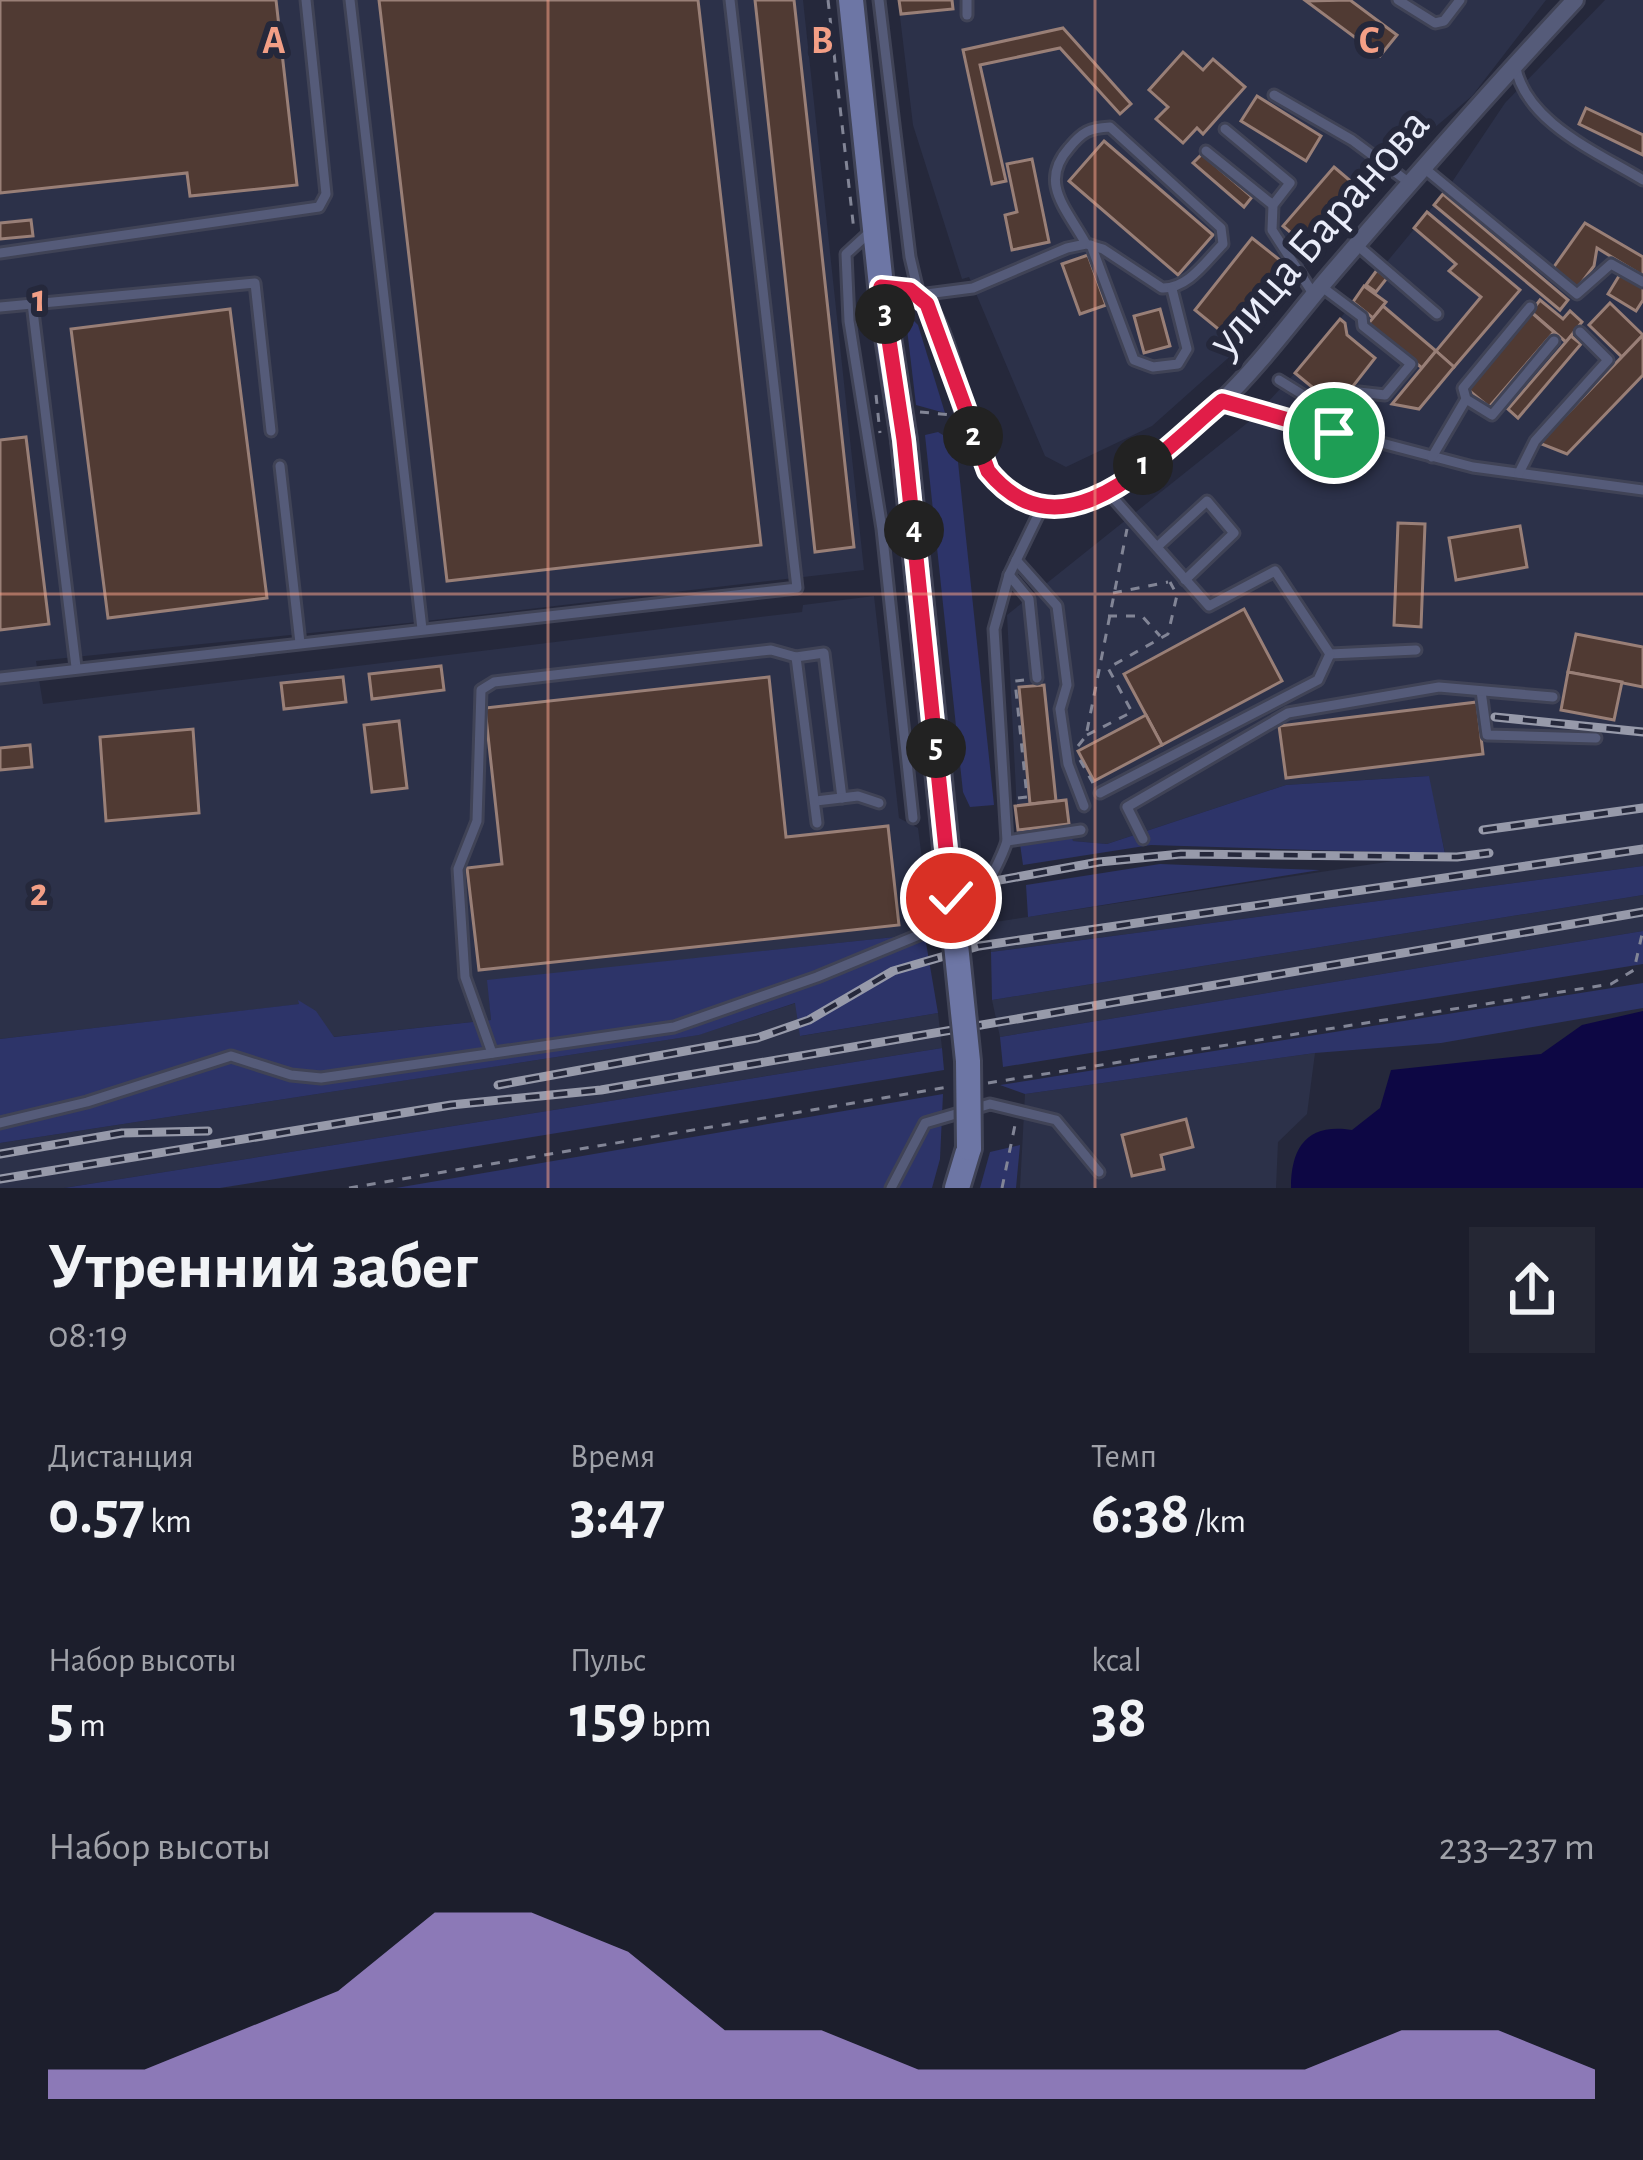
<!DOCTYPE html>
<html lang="ru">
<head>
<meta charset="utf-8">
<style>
  body { margin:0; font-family:"Alegreya Sans",sans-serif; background:#252734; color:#f1f3f6; height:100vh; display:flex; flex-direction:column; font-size:45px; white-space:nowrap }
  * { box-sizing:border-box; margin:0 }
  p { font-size:39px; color:#a0a2a9 }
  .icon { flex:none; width:66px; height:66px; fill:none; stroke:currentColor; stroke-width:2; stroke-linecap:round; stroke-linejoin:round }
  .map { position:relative; height:1188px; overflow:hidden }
  .drawer { display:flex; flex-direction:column; background:#1c1e2c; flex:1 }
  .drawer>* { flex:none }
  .pin { position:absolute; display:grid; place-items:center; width:102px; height:102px; color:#fff; margin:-51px; border:6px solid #fff; border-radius:50%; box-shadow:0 3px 12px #0007 }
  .km { position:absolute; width:60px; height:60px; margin:-30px; border-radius:50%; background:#222; color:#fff; font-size:33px; line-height:60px; text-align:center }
  .round { display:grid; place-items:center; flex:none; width:126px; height:126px; border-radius:0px; background:#252734 }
  .summary { display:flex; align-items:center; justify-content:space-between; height:204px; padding:0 48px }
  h1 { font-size:66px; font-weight:700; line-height:90px }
  .metrics { display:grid; grid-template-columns:repeat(3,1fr); gap:18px; height:204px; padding:12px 48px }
  .metrics div { display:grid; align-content:center }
  .metrics b { font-size:60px; font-weight:700 }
  .metrics small { font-size:33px; font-weight:400 }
  .metrics p { font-size:33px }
  .chart { height:336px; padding:24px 48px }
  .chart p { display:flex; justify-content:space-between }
  .chart svg { width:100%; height:216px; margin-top:12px; fill:#bca0f2; opacity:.7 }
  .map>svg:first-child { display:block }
  .built { fill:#2c3149 }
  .green { fill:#2d3469 }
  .water { fill:#0d0744 }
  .building { fill:#503a33; stroke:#997f77; stroke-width:3 }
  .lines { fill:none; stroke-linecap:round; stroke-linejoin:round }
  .street-tunnel { stroke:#424558; stroke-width:16; stroke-dasharray:16 8; stroke-linecap:butt }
  .lane-casing { stroke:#404356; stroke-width:15 }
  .street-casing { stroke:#404356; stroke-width:22 }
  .secondary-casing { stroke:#404356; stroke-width:30 }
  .path { stroke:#828596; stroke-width:3; stroke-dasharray:9 9; stroke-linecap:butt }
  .lane { stroke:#555b79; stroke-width:9 }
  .street { stroke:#555b79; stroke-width:16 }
  .secondary { stroke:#6d76a5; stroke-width:24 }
  .rail-casing { stroke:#979aaa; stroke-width:9 }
  .rail { stroke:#25283b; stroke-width:4.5; stroke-dasharray:14; stroke-linecap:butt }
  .secondary-bridge-casing { stroke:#404356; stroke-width:30; stroke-linecap:butt }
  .secondary-bridge { stroke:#6d76a5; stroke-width:24 }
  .route-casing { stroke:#fff; stroke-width:24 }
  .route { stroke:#e11d48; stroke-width:15 }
  .grid { fill:none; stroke:#f39f86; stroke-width:3; stroke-opacity:0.55 }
  .labels { text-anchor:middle; stroke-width:12; stroke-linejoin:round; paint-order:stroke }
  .street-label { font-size:48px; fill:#e9ecf9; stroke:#25283b }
  .grid-label { font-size:39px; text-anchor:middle; font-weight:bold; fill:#f39f86; stroke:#25283b; stroke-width:12; stroke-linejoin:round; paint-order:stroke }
</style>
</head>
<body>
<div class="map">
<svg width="1643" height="1188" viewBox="0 0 1643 1188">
  <rect width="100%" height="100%" fill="#25283b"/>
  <!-- built -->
  <g class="built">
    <polygon points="0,0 803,0 864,570 408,623 36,661 43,704 802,612 803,605 874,596 899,818 918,828 930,921 904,936 488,981 491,1020 333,1037 301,1004 0,1039"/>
    <polygon points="898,0 1546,0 1472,96 1401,156 1234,344 1236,351 1152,426 1066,467 1045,456 969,277 962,279 913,125"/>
    <polygon points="1605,0 1643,0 1643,866 991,952 988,923 1445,853 1428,776 1286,785 1107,844 1073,841 1068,824 1018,830 1007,615 1251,420 1295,373 1448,188 1505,103"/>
    <polygon points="1643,895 1643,931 1000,1037 992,1000"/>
    <polygon points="796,1003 801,1036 938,1013 942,1048 64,1188 0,1188 0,1143 698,1035"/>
    <polygon points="1315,1053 1307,1114 1278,1142 1276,1188 1020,1188 1025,1094"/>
  </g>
  <!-- green -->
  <g class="green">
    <polygon points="905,312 918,325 945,413 916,405"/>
    <polygon points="938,432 956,443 994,805 970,807 963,792 925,435"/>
    <polygon points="1429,776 1445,854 1151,845 1023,865 1018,830 1069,824 1073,841 1107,844 1286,785"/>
    <polygon points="1160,864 1320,870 1028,917 1026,885"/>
    <polygon points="1643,866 1643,895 992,1000 991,952"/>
    <polygon points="923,925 938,1013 800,1036 795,1003 699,1035 0,1143 0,1039 299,1004 298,1000 316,1011 334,1037 491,1020 487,980 904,936"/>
    <polygon points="1643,931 1643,964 1003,1067 1000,1037"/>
    <polygon points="1643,983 1643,1008 1441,1043 1315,1053 1025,1094 1000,1085"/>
    <polygon points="942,1048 944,1070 220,1188 64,1188"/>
    <polygon points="943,1094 940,1159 932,1188 396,1188"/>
    <polygon points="1020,1145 1016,1188 980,1188 990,1152"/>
  </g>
  <!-- water -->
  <path class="water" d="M1643 1011V1188H1291C1291 1146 1308 1123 1352 1130L1380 1108 1391 1070 1541 1054 1582 1025Z"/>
  <!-- building -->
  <g class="building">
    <polygon points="0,0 276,0 297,185 190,196 187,173 0,193"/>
    <polygon points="379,0 698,0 761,545 447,581"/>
    <polygon points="755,0 794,0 854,547 815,552"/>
    <polygon points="899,0 952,0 953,9 901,14"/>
    <polygon points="1350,0 1397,35 1380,56 1306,1"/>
    <polygon points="1063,28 1131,104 1120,114 1060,48 980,65 1006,181 992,184 963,50"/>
    <polygon points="1183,52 1203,70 1213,59 1245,87 1203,134 1197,128 1183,143 1156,119 1168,107 1149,90"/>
    <polygon points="1257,96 1321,136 1306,161 1241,121"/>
    <polygon points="1586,108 1643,135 1643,155 1579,124"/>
    <polygon points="1104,141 1213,235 1178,275 1069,181"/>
    <polygon points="1202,154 1252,197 1244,207 1193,163"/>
    <polygon points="1032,159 1049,242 1012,250 1005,215 1017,212 1007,164"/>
    <polygon points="1334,167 1354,184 1303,243 1283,226"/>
    <polygon points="1443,194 1568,300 1560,310 1434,205"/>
    <polygon points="1427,212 1520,290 1454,367 1436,351 1481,297 1449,271 1456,264 1414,228"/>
    <polygon points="31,220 33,236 0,239 0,223"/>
    <polygon points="1585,223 1643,257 1643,276 1597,248 1594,266 1576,290 1551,271"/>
    <polygon points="1252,238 1286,265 1228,337 1195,310"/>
    <polygon points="1088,255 1106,305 1080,314 1062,264"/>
    <polygon points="1377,270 1387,278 1376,292 1366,285"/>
    <polygon points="1622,271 1643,284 1643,300 1636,311 1608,294"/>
    <polygon points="1364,286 1386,302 1373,318 1353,302"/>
    <polygon points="1540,300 1563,319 1570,311 1582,322 1566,342 1531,312"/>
    <polygon points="1610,303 1643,335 1622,357 1589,325"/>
    <polygon points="1383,306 1436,351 1422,368 1368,324"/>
    <polygon points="230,309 267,598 108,618 71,329"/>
    <polygon points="1160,309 1170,346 1144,353 1134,316"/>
    <polygon points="1531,312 1554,332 1489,407 1466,388"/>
    <polygon points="1340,319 1345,323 1347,335 1375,358 1343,399 1323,396 1295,373"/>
    <polygon points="1643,335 1643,375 1567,454 1539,443"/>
    <polygon points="1571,336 1581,344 1518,418 1508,409"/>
    <polygon points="1436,351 1454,367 1419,409 1392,404"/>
    <polygon points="26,437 49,624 0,630 0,440"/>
    <polygon points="1398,523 1425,524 1421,627 1394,625"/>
    <polygon points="1520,526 1527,567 1456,580 1449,538"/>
    <polygon points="1244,609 1282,681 1162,745 1124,674"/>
    <polygon points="1576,634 1643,647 1643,687 1568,672"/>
    <polygon points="441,666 444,690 372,699 369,674"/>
    <polygon points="1568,672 1622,682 1614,720 1561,710"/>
    <polygon points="343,677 346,702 284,709 281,683"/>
    <polygon points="769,677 786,837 888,826 899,925 479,970 467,868 502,864 485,708"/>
    <polygon points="1044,685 1056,801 1030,804 1019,687"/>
    <polygon points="1477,702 1483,754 1286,778 1279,726"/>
    <polygon points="1146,715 1162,745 1094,781 1078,751"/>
    <polygon points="399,721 407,788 372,792 364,725"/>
    <polygon points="193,729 199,813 106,821 100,737"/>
    <polygon points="30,745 32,767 0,770 0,748"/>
    <polygon points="1066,800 1069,824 1018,830 1015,806"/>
    <polygon points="1186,1119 1193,1147 1161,1155 1164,1169 1132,1176 1122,1135"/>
  </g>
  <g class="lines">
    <!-- street-tunnel -->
    <polyline class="street-tunnel" points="926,932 981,903"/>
    <defs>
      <g id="lane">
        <polyline points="350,0 422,629"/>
        <path d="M879 0 910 257 919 295 973 288 1067 248 1086 244 1103 249 1162 288C1188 289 1206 261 1223 244L1221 228 1110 127C1089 128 1082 132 1069 148 1038 183 1067 209 1086 244"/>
        <polyline points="967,0 967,15"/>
        <polyline points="1398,0 1435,23 1444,21 1460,0"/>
        <path d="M1515 64C1524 122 1597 152 1643 180"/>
        <polyline points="1274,95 1352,140 1411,184"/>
        <polyline points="1225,129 1290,183 1273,205 1272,230 1314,295"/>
        <polyline points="1206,151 1273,205"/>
        <polyline points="1424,168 1577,294 1611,264 1643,282"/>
        <polyline points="871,231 846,254 849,321 882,529 913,818"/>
        <polyline points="1091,245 1134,360 1153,367 1178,364 1187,349 1172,289"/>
        <polyline points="1357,245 1437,314"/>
        <polyline points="0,253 319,207 326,194 306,0"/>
        <polyline points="1322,287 1362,317 1363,326 1411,364 1385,395 1359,392"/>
        <polyline points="32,303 76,667"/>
        <polyline points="0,307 255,283 271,431"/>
        <polyline points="1279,380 1329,411 1372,420 1364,440"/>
        <polyline points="1466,399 1463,388 1530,307"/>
        <polyline points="1222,401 1473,467 1643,490"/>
        <polyline points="1432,457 1466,399 1492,415 1554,341"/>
        <polyline points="280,466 300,643"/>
        <polyline points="1519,473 1535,441 1608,360 1580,332"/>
        <polyline points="1108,492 1209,606 1275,571 1330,654 1416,650"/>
        <polyline points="1157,547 1207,501 1234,533 1185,580"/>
        <polyline points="1016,560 1057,606 1067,685 1060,709 1068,764 1084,806"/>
        <polyline points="1009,575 1029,599 1037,678"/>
        <polyline points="796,657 824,653 842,798"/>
        <polyline points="0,678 797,588 730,0"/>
        <polyline points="1481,691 1487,735 1596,738"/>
        <polyline points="1100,793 1318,680 1330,654"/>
        <polyline points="816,801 858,796 879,803"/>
        <polyline points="1143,839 1127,807 1288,713 1439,687 1553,697"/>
        <polyline points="1007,841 1081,830"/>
        <path d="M981 903C987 880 1000 864 1007 841L994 629 1009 575 1042 507"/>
        <polyline points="492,1053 465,977 458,869 477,821 481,690 494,682 771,650 796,657 817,823"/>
        <polyline points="0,1123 87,1102 231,1056 291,1075 321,1078 674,1027 817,977 926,932"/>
        <polyline points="891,1188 925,1123 990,1104 1056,1120 1099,1172"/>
      </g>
      <path id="street" d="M881 287C980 279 931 489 1045 507 1100 516 1181 438 1220 403 1261 364 1296 315 1333 272 1412 180 1492 89 1575 0"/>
      <g id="secondary">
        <polyline points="851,0 883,305 904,440"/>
        <polyline points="957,1188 969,1148"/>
      </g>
    </defs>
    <!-- lane casing -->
    <use href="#lane" class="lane-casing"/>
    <!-- street casing -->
    <use href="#street" class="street-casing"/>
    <!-- secondary casing -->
    <use href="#secondary" class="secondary-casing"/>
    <!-- path -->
    <g class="path">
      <polyline points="828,0 854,231"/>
      <polyline points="876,395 880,433"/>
      <polyline points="920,412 951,415"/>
      <polyline points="1113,593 1168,582"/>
      <polyline points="1108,616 1142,616 1160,636"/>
      <polyline points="1087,735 1132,712 1108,668 1168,634 1177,595 1170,582"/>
      <polyline points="1078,746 1086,736 1127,529"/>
      <polyline points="1080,760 1093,783"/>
      <polyline points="1018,798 1027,797 1015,681 1024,680"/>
      <polyline points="988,1083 1611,984 1634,970 1643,930"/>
      <polyline points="349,1188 948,1087"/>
      <polyline points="1002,1188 1015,1125"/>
    </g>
    <!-- lane -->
    <use href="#lane" class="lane"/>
    <!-- street -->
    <use href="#street" class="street"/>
    <!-- secondary -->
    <use href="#secondary" class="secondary"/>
    <defs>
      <g id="rail">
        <polyline points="1495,717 1643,732"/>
        <polyline points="1483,830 1643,808"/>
        <polyline points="923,894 1099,862 1181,854 1457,857 1489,853"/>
        <polyline points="498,1085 757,1038 809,1020 893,971 979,946 1643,849"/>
        <polyline points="0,1154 122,1133 208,1131"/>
        <polyline points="0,1179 451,1105 601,1090 1643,912"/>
      </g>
    </defs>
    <!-- rail casing -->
    <use href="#rail" class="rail-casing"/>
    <!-- rail -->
    <use href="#rail" class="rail"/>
    <defs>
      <polyline id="secondary-bridge" points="904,440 968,1061 969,1148"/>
    </defs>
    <!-- secondary-bridge casing -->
    <use href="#secondary-bridge" class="secondary-bridge-casing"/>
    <!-- secondary-bridge -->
    <use href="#secondary-bridge" class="secondary-bridge"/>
  </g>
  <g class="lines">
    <defs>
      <path id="route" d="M951 898 904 440 881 287 910 290 927 304 988 471C1064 564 1159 453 1222 401L1334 433"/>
    </defs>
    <!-- route casing -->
    <use href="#route" class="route-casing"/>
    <!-- route -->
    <use href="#route" class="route"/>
  </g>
  <!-- grid -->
  <path class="grid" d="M548 0V1188M1095 0V1188M0 594H1643"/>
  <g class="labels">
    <!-- street labels -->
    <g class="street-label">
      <text transform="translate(1317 231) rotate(-49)" y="17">улица Баранова</text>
    </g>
  </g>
  <g class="grid-label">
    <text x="274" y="53">A</text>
    <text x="822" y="53">B</text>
    <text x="1369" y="53">C</text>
    <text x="39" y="311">1</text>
    <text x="39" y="905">2</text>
  </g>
</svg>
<div class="pin" style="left:1334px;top:433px;background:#1e9e55"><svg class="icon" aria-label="arrive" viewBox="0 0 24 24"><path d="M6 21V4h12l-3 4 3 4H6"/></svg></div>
<div class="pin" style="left:951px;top:898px;background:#d93025"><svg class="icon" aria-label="check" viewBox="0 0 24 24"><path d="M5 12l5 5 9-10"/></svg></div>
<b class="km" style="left:1143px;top:465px">1</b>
<b class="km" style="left:973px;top:436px">2</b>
<b class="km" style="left:885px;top:314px">3</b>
<b class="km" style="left:914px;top:530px">4</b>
<b class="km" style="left:936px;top:748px">5</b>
</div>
<section class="drawer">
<div class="summary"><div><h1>Утренний забег</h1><p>08:19</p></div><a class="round"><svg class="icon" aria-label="share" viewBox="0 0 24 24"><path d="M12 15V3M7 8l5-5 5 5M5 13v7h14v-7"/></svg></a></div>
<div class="metrics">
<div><p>Дистанция</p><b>0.57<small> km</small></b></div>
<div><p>Время</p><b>3:47</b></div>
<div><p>Темп</p><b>6:38<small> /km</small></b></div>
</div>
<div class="metrics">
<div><p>Набор высоты</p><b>5<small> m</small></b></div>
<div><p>Пульс</p><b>159<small> bpm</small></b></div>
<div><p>kcal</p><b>38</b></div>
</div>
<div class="chart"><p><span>Набор высоты</span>233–237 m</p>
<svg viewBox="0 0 160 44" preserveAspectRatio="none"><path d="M0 44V38L10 38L20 30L30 22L40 6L50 6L60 14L70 30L80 30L90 38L100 38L110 38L120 38L130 38L140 30L150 30L160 38V44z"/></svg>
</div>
</section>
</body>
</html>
